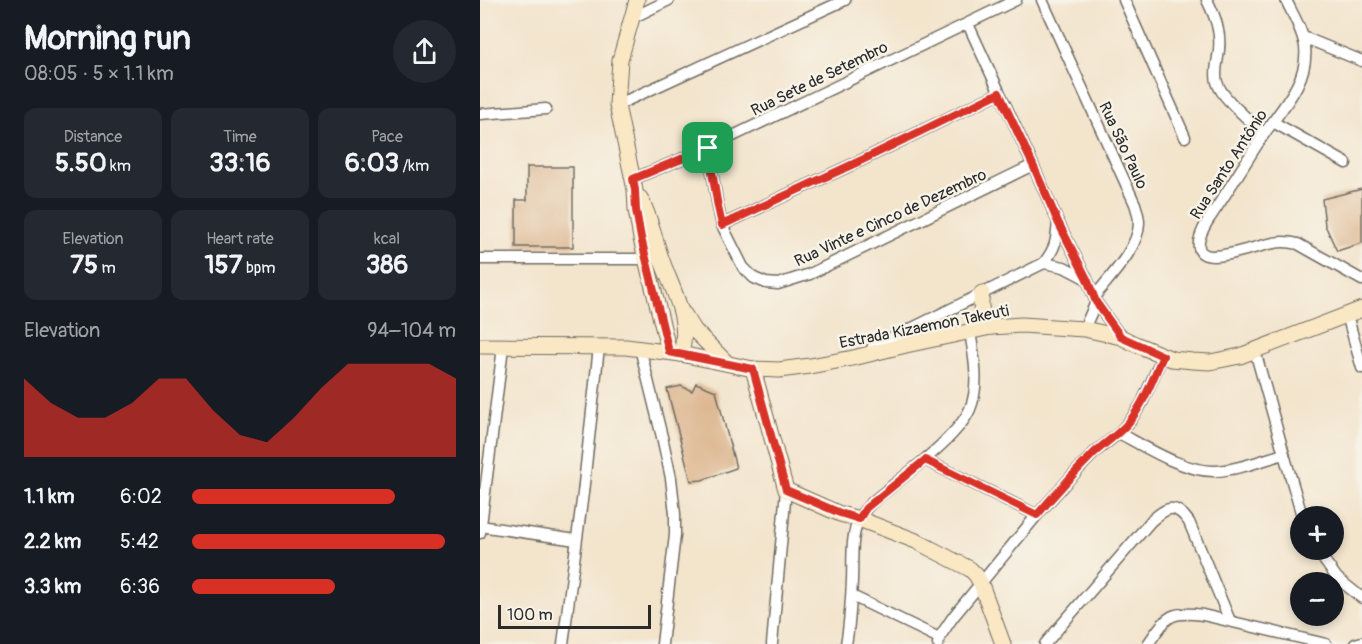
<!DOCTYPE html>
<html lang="en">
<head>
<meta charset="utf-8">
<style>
  body { margin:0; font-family:Pangolin,sans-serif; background:#242831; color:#f1f3f6; height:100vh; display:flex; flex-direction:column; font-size:22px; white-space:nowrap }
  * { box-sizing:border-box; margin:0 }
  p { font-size:20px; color:#9ea1a6 }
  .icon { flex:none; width:33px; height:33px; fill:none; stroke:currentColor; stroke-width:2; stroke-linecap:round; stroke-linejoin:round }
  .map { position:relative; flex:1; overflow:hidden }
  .panel { display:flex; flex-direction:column; background:#171b24; width:480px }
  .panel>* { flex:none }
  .fabs { position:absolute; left:810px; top:506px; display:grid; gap:12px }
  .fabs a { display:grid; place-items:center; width:54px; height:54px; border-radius:50%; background:#171b24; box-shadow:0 3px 9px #0003; font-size:30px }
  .scale { position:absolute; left:18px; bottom:15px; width:153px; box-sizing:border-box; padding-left:6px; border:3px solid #2b2b2b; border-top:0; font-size:16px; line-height:21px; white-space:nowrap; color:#2b2b2b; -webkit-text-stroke:4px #f7f3e8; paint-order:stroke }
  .pin { position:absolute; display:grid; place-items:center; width:51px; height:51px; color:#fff; margin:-26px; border-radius:12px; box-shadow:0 3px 9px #0006 }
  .round { display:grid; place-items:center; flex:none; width:63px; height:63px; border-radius:32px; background:#242831 }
  .summary { display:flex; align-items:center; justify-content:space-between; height:102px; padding:0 24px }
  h1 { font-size:33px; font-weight:800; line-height:45px }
  .metrics { display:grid; grid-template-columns:repeat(3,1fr); gap:9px; height:102px; padding:6px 24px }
  .metrics div { display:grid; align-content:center; border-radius:12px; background:#242831; text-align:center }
  .metrics b { font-size:26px; font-weight:800 }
  .metrics small { font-size:16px; font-weight:400 }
  .metrics p { font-size:16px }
  .chart { height:168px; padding:12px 24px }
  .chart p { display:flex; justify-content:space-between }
  .chart svg { width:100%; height:108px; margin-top:6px; fill:#d93025; opacity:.7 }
  ul { padding:0 24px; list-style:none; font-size:20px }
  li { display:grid; grid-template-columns:96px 72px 1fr; align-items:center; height:45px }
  li i { height:15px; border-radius:8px; background:#d93025 }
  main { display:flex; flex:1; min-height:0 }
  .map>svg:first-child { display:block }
  .building { fill:#ddb791 }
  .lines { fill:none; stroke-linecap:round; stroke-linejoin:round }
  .street-casing { stroke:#716c63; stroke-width:13 }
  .secondary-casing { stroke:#716c63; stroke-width:17 }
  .street { stroke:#fff; stroke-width:10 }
  .secondary { stroke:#fae7c3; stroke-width:15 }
  .route-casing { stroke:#fff; stroke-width:12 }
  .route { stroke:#d93025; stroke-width:8 }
  .labels { text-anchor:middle; stroke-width:5; stroke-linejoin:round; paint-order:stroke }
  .street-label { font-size:16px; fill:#2b2b2b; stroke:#f7f3e8 }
</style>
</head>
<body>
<main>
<section class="panel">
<div class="summary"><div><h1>Morning run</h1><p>08:05 · 5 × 1.1 km</p></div><a class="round"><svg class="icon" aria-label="share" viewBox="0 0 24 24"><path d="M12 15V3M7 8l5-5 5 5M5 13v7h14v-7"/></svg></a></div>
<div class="metrics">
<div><p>Distance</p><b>5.50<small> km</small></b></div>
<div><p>Time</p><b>33:16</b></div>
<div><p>Pace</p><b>6:03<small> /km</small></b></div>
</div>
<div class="metrics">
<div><p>Elevation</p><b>75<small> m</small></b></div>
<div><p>Heart rate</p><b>157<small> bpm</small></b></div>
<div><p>kcal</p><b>386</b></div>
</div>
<div class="chart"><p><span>Elevation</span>94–104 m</p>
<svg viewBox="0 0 160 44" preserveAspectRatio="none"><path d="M0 44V12L10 22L20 28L30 28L40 22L50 12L60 12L70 25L80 35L90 38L100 28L110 16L120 6L130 6L140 6L150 6L160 12V44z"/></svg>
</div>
<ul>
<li><b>1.1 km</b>6:02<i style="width:77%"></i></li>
<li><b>2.2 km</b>5:42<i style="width:96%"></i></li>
<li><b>3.3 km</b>6:36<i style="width:54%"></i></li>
</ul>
</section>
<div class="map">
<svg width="882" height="644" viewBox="0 0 882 644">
  <rect width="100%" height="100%" fill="#f7f3e8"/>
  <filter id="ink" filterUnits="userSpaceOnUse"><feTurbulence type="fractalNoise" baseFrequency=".0167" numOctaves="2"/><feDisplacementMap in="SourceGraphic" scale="12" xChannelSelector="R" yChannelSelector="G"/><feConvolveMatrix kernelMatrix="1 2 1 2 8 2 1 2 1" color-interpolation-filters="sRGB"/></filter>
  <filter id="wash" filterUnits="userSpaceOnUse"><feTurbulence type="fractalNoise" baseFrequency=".008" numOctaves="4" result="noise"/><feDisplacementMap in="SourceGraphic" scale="24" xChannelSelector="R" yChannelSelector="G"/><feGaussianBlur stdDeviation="1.35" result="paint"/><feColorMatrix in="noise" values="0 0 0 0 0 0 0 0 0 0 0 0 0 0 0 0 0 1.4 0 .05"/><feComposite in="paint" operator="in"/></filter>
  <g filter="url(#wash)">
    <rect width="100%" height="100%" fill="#f3e4cc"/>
    <g id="blocks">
      <!-- building -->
      <g class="building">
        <polygon points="47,167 93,167 93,247 36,247 36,200 47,200"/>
        <polygon points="882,189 882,243 857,251 845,225 842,199"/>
        <polygon points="216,383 236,391 256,468 222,480 211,481 187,389 201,386 212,391"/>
      </g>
    </g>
  </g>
  <g filter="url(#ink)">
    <use href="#blocks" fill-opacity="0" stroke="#716c63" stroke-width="1.5"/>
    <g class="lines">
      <defs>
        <g id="street">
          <path d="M562 0 655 204C657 210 659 216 659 223 659 248 629 278 614 297"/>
          <polyline points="644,0 705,137"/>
          <path d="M727 0C735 16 741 31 739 50 738 60 734 72 737 82 741 98 772 122 784 134"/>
          <path d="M806 0C813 15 823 31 825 47 829 82 800 110 782 137 764 165 746 194 727 222 694 280 768 247 794 243 803 241 810 242 818 244L882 280"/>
          <polyline points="152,18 189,0"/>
          <polyline points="488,24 553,165 578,222 607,279 616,302 641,337"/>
          <polyline points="823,37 882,61"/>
          <polyline points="137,105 365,0"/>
          <polyline points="0,114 66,109"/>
          <polyline points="793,122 866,163"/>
          <polyline points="228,148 238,207 242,225 263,267 274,278 286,283 298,284 330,274 553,165"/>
          <polyline points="153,179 228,148 536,0"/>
          <polyline points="242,225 382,160 519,93"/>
          <polyline points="0,259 171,259"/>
          <polyline points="564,263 584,267 605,278"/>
          <polyline points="867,315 882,368"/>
          <polyline points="604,329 616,302"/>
          <polyline points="160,348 183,441 191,478 195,514 195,535 182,644"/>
          <path d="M392 348 564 263C576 247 576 242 578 222"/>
          <polyline points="775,351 804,454 822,516"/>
          <path d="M639 433C666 447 704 472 735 471 758 470 782 460 804 454"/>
          <polyline points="445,460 557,515"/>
          <polyline points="0,526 96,540"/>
          <polyline points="0,533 23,347"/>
          <polyline points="836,549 857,578 882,598"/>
          <polyline points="372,596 459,638"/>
          <polyline points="83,644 103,493 119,347"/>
          <polyline points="292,644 306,490"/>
          <path d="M366 644C370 623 371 601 372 580 373 560 370 535 380 517 388 503 404 493 416 483 437 466 480 433 490 409 500 385 494 356 490 332"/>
          <polyline points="458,644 459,638 473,617 557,515 591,477 615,452 639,433 650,421 662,403 683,355"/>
          <path d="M565 644 671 521C687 507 695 502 709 522L750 621"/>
          <path d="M668 644C687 617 689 610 723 615L846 644"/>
          <polyline points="875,644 882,642"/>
        </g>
        <g id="secondary">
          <polyline points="157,0 140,60 137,105 155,190 156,210 161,239 189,352"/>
          <path d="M160 198C170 216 174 236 180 255 191 289 211 316 201 354"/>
          <path d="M502 293C499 309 502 314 511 327"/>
          <polyline points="204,314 215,331 247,363"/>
          <polyline points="0,346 146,347 201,354 273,369 299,370 330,366 373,358 426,345 511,327 542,325 604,329 641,337 655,344 692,359 713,361 730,362 760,356 882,309"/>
          <polyline points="273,369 306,490 360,514 379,519 436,541 490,569 496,575 501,584 523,644"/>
        </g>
      </defs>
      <!-- street casing -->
      <use href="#street" class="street-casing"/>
      <!-- secondary casing -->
      <use href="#secondary" class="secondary-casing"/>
      <!-- street -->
      <use href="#street" class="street"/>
      <!-- secondary -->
      <use href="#secondary" class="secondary"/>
    </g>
  </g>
  <g class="lines" filter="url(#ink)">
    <defs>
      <path id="route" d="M519 93 553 165 578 222 607 279 616 302 641 337 683 356C673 378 665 402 649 422 639 434 626 442 614 453 594 473 575 494 557 515L445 460 386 508 379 519 360 513 306 490 273 369 189 352 161 238 156 210 155 190 153 179 228 148 238 207 242 225 382 160Z"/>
    </defs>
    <!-- route casing -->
    <use href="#route" class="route-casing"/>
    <!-- route -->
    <use href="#route" class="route"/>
  </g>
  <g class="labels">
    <!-- street labels -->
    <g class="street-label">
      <text transform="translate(339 78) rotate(-26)" y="6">Rua Sete de Setembro</text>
      <text transform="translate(644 145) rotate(65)" y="6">Rua São Paulo</text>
      <text transform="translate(748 164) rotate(-57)" y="6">Rua Santo Antônio</text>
      <text transform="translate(410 217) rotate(-25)" y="6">Rua Vinte e Cinco de Dezembro</text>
      <text transform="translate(444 326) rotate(-11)" y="6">Estrada Kizaemon Takeuti</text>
    </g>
  </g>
</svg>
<div class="fabs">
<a>+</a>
<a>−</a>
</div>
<div class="scale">100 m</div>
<div class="pin" style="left:228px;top:148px;background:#1e9e55"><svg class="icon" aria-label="arrive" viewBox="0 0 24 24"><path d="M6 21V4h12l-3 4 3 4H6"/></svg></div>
</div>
</main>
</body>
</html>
